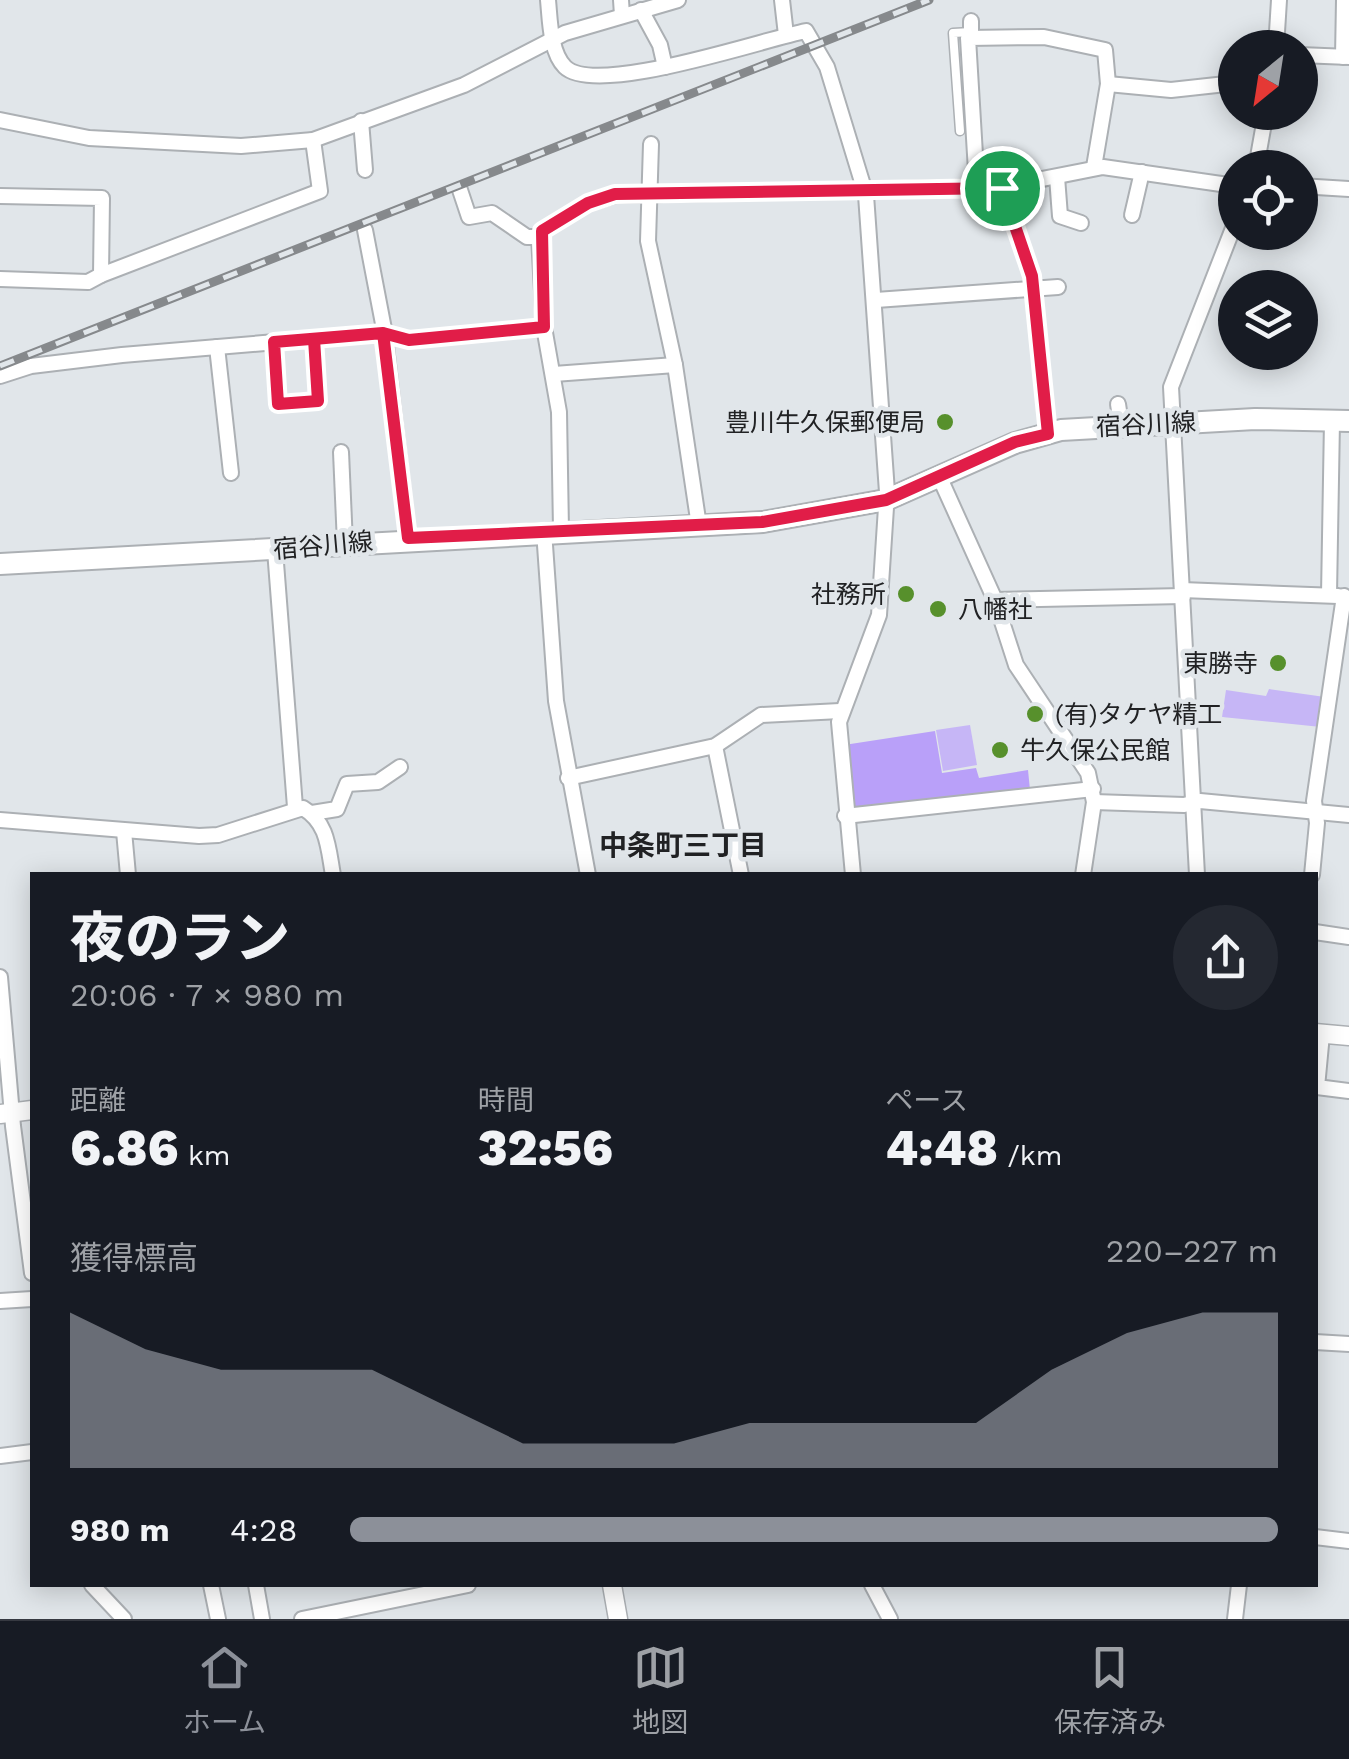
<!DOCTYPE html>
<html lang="ja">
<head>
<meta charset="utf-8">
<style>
  body { margin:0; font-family:"Work Sans","Noto Sans JP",sans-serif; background:#242831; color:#f1f3f6; height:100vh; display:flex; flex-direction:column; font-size:38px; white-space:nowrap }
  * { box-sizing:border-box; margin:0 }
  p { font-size:32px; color:#9ea1a6 }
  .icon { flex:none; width:55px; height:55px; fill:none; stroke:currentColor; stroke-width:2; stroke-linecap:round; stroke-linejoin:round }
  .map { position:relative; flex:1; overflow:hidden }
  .details { position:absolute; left:30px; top:872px; width:1288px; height:715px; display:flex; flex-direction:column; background:#171b24; border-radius:0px; box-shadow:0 5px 25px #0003 }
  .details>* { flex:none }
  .needle { width:65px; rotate:210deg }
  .fabs { position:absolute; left:1218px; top:30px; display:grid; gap:20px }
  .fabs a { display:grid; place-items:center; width:100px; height:100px; border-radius:50%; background:#171b24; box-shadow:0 5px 25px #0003; font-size:50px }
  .pin { position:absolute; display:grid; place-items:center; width:85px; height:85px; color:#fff; margin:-42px; border:5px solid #fff; border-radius:50%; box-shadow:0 2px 10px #0007 }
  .round { display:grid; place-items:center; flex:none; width:105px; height:105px; border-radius:52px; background:#242831 }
  .head { display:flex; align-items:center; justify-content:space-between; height:170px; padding:0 40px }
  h1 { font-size:55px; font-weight:800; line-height:75px }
  .figures { display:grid; grid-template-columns:repeat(3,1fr); gap:15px; height:170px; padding:10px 40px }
  .figures div { display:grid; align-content:center }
  .figures b { font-size:50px; font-weight:800 }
  .figures small { font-size:28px; font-weight:400 }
  .figures p { font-size:28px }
  .chart { height:280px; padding:20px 40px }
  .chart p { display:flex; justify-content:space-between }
  .chart svg { width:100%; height:180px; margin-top:10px; fill:#8c9099; opacity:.7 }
  ul { padding:0 40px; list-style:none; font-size:32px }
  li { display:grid; grid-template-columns:160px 120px 1fr; align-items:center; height:75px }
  li i { height:25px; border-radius:12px; background:#8c9099 }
  .tabs { display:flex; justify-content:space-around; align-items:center; height:140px; border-top:2px solid #363941; background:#171b24; font-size:28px; color:#9ea1a6 }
  .tabs a { display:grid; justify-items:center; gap:5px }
  .tabs .selected { color:#8c9099 }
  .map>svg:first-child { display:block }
  .green { fill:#c6b6f6 }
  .forest { fill:#b9a0f9 }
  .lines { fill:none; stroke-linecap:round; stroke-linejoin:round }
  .service-casing { stroke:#acb0b4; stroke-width:11 }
  .minor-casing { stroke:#acb0b4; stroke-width:18 }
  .tertiary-casing { stroke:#acb0b4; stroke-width:21 }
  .secondary-casing { stroke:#acb0b4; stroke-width:24 }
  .service { stroke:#fff; stroke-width:8 }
  .minor { stroke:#fff; stroke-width:14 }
  .tertiary { stroke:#fff; stroke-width:18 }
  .secondary { stroke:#fff; stroke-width:20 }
  .rail-casing { stroke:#86898c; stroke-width:9 }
  .rail { stroke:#e1e6ea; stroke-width:5; stroke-dasharray:15; stroke-linecap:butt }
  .route-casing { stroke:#fff; stroke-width:20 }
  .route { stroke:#e11d48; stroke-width:12 }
  .poi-dot { fill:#57902c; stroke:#e1e6ea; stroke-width:4 }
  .labels { text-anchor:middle; stroke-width:9; stroke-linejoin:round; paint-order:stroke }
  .poi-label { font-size:25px; fill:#212224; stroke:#e1e6ea; text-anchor:end }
  .street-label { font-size:25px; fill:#212224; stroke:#e1e6ea }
  .neighbourhood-label { font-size:28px; font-weight:bold; fill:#212224; stroke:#e1e6ea }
</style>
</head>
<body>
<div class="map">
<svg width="1349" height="1619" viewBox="0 0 1349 1619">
  <rect width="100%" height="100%" fill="#e1e6ea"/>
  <!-- green -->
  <g class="green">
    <polygon points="1269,689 1325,697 1321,727 1222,717 1226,690 1266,696"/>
    <polygon points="970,725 977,765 943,771 936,730"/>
  </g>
  <!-- forest -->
  <polygon class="forest" points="935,731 942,773 976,768 979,778 1028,770 1030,790 857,811 848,806 844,745"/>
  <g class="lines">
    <defs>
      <polyline id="service" points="960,131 953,33 971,32"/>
      <g id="minor">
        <path d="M548 0C550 20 550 52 565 67 596 97 761 40 806 31L827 67 866 195 887 492 879 615 839 722 853 875"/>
        <polyline points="621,0 622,15"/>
        <polyline points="782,0 786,35"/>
        <polyline points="641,10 660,45 665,67"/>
        <polyline points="971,21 971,38"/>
        <polyline points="1276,48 1279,0"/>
        <polyline points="1300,55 1349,57"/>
        <polyline points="1343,57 1344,0"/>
        <polyline points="1108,84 1171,90 1235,83"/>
        <polyline points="0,120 89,138 241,146 313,140 464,85 565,33 678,0"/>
        <polyline points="361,121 365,170"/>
        <polyline points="651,144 648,241 675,365 699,526"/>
        <polyline points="1256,168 1266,112"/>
        <polyline points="1057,177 1060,216 1081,223"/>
        <polyline points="1300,186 1349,189"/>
        <polyline points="1002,187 1032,276 1048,434"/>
        <polyline points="977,188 968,38 1044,37 1105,50 1108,84 1094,167"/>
        <polyline points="460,190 469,217 492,213 527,237 539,237"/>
        <polyline points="0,196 102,198 101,275 88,282 0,279"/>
        <polyline points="1132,215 1142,172"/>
        <polyline points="365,230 384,329 408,538"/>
        <polyline points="101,275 320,191 313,140"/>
        <polyline points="876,300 1058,287"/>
        <polyline points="274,342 278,403 318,401 314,339"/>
        <polyline points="217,347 231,473"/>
        <polyline points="554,374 675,365"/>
        <polyline points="0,376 31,366 122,355 383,333 409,340 544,327"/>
        <polyline points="1118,404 1121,424"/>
        <polyline points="341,452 345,544"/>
        <polyline points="939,476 995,600 1016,665 1088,773 1094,802 1083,875"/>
        <polyline points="561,530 559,412 544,327 539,237 542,231 588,203 615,195 1002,187 1103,167 1235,186"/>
        <polyline points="544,531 556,701 588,875"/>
        <polyline points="275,550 295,807"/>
        <polyline points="1182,590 1338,596"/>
        <polyline points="1329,595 1332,421"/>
        <polyline points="995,600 1183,596"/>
        <polyline points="715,746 741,875"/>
        <polyline points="568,778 715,746 761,715 840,711"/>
        <polyline points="1094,802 1184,805 1200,801 1349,815"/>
        <polyline points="312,813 337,809 347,784 378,782 400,767"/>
        <polyline points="845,816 1093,789"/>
        <path d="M0 820 199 836 218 835 303 808C328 823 328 847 333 875"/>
        <polyline points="124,831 128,875"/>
        <polyline points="1197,875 1171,387 1235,223"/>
        <polyline points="1312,875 1317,823 1314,801 1344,596"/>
        <polyline points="1315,932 1349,937"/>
        <polyline points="0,977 13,1126 32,1273"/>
        <polyline points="1322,1034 1317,1087 1349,1091"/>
        <polyline points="0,1301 32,1299"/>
        <polyline points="1315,1342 1349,1344"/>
        <polyline points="0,1456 32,1452"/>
        <polyline points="1315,1537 1349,1541"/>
        <polyline points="92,1585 124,1619"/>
        <polyline points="211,1585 218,1619"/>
        <polyline points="256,1585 262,1619"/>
        <polyline points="872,1585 890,1619"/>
        <polyline points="302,1619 468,1585"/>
        <polyline points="1235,1619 1239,1585"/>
      </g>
      <g id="tertiary">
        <polyline points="1315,1033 1349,1036"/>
        <polyline points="0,1114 32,1110"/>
        <polyline points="612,1585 618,1619"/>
      </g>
      <polyline id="secondary" points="0,564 763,522 886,500 1015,443 1061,430 1255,419 1349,421"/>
    </defs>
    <!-- service casing -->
    <use href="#service" class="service-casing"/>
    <!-- minor casing -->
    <use href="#minor" class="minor-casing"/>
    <!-- tertiary casing -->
    <use href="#tertiary" class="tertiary-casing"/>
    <!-- secondary casing -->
    <use href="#secondary" class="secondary-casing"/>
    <!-- service -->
    <use href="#service" class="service"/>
    <!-- minor -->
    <use href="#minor" class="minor"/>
    <!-- tertiary -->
    <use href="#tertiary" class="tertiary"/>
    <!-- secondary -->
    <use href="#secondary" class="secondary"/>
    <defs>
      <polyline id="rail" points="0,366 929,0"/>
    </defs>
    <!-- rail casing -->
    <use href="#rail" class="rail-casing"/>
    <!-- rail -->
    <use href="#rail" class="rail"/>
  </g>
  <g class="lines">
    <defs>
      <polyline id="route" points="1002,188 615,194 588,203 542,231 544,327 409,340 383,333 274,342 278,404 318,401 314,339 383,333 408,538 762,522 886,500 1015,442 1048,434 1032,276 1002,188"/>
    </defs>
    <!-- route casing -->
    <use href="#route" class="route-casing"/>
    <!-- route -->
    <use href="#route" class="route"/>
  </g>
  <!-- markers -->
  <g class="poi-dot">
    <circle cx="945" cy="422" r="10"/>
    <circle cx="906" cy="594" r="10"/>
    <circle cx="938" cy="609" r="10"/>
    <circle cx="1278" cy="663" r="10"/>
    <circle cx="1035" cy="714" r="10"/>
    <circle cx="1000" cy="750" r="10"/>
  </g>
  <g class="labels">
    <!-- poi labels -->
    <g class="poi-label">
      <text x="925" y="431">豊川牛久保郵便局</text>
      <text x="886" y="603">社務所</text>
      <text x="958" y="618" text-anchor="start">八幡社</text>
      <text x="1258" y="672">東勝寺</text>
      <text x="1055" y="723" text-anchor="start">(有)タケヤ精工</text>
      <text x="1020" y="759" text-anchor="start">牛久保公民館</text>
    </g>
    <!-- street labels -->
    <g class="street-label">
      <text transform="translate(1146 424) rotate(-3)" y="9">宿谷川線</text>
      <text transform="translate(323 545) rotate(-5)" y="9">宿谷川線</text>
    </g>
    <!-- neighbourhood labels -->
    <g class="neighbourhood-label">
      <text x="683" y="855">中条町三丁目</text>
    </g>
  </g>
</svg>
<div class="fabs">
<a><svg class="needle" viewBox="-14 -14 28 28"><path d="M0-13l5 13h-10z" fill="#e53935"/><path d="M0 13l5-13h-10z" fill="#9ea1a6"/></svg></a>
<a><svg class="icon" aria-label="locate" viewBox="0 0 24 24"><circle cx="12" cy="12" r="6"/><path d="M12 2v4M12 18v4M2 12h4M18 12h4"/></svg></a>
<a><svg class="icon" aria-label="layers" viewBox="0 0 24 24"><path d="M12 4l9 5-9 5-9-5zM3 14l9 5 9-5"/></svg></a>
</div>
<div class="pin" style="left:1002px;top:188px;background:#1e9e55"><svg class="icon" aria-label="arrive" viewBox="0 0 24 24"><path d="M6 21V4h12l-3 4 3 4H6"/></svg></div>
<section class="details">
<div class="head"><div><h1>夜のラン</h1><p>20:06 · 7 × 980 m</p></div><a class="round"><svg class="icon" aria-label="share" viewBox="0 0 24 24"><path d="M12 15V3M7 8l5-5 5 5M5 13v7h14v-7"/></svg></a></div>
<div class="figures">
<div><p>距離</p><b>6.86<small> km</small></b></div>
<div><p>時間</p><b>32:56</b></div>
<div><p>ペース</p><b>4:48<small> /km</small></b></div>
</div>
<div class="chart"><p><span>獲得標高</span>220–227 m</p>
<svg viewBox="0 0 160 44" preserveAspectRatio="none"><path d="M0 44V6L10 15L20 20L30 20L40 20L50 29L60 38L70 38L80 38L90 33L100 33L110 33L120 33L130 20L140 11L150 6L160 6V44z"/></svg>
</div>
<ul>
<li><b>980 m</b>4:28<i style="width:100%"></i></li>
</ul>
</section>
</div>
<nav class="tabs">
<a class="selected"><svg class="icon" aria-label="home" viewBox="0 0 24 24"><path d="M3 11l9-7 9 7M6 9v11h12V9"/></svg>ホーム</a>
<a><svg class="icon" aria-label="map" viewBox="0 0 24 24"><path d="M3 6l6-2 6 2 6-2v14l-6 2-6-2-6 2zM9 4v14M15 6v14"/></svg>地図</a>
<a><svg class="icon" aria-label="saved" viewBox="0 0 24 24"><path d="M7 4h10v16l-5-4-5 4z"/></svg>保存済み</a>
</nav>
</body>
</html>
